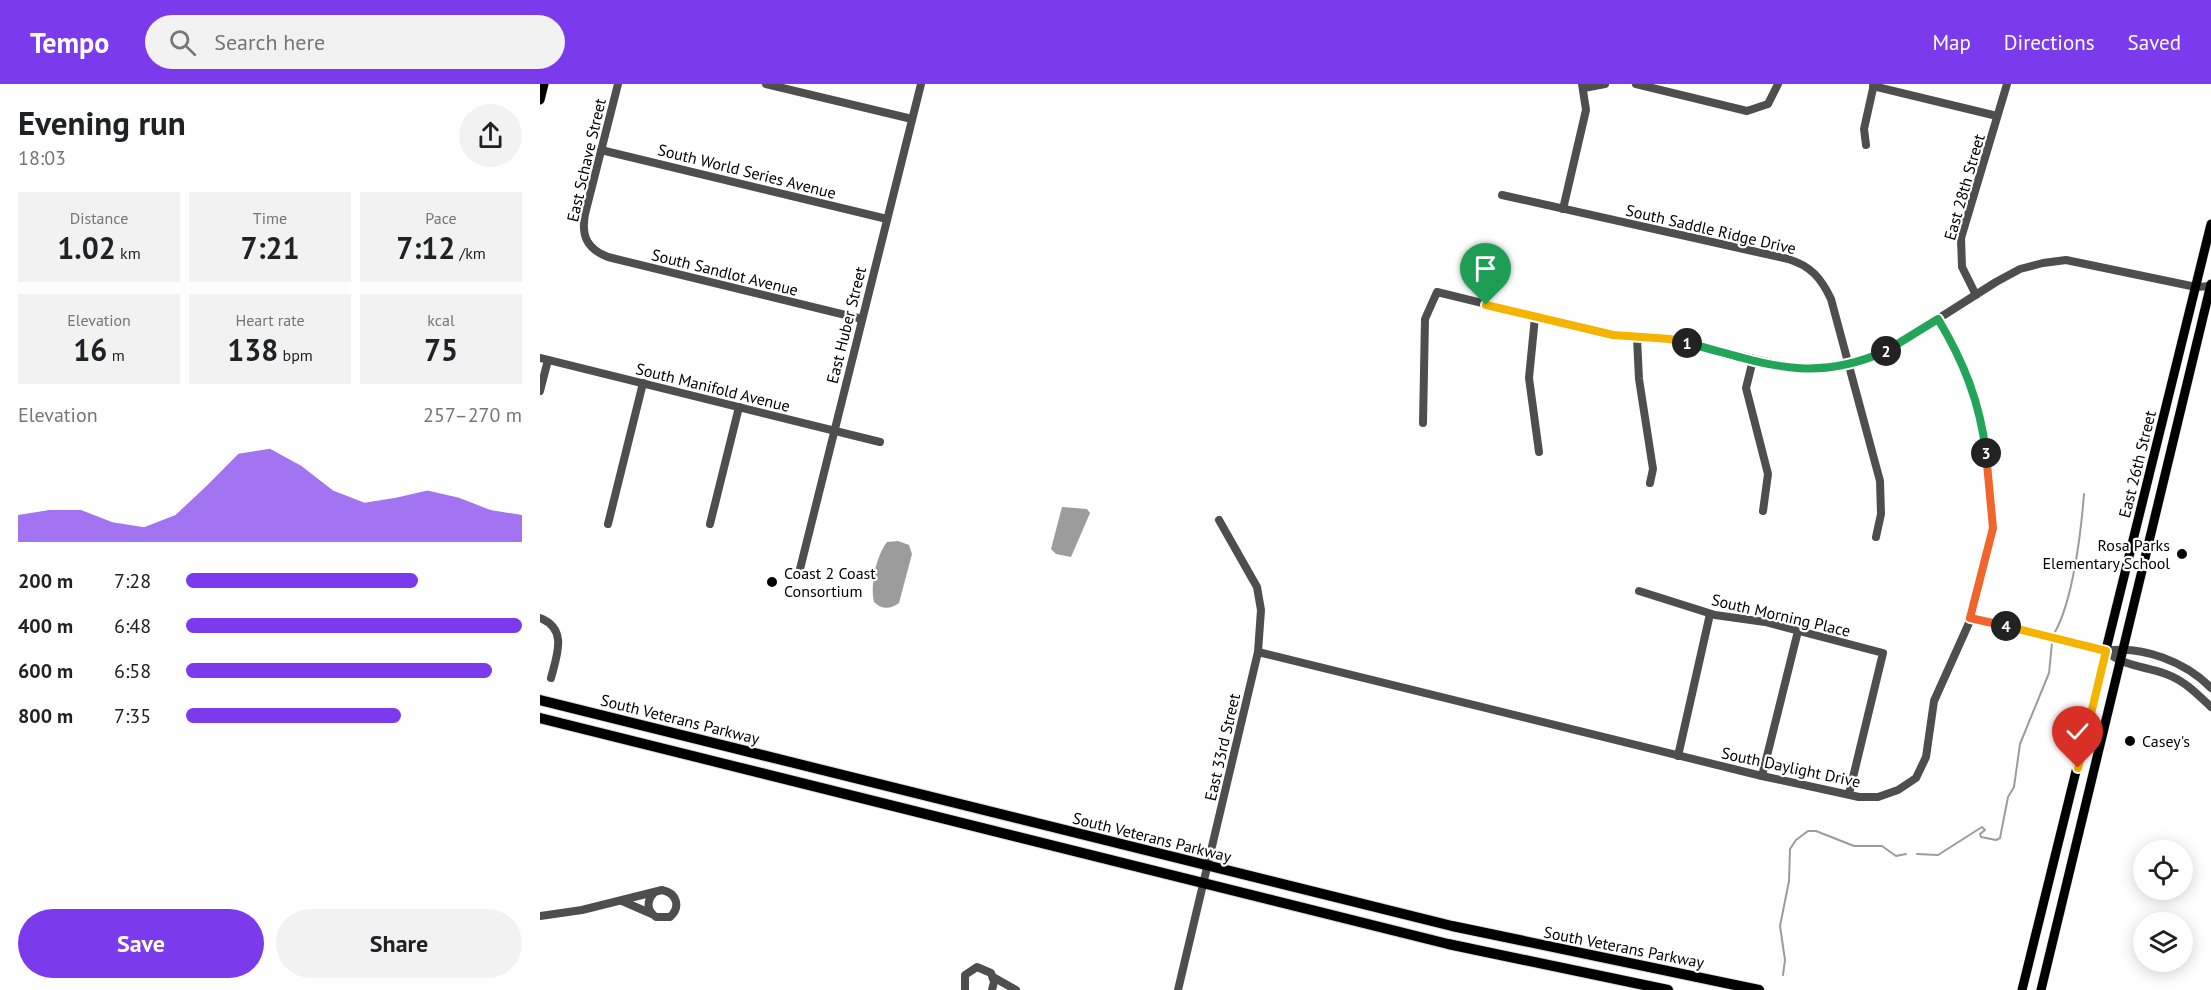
<!DOCTYPE html>
<html lang="en">
<head>
<meta charset="utf-8">
<style>
  body { margin:0; font-family:"PT Sans",sans-serif; background:#f2f2f2; color:#202124; height:100vh; display:flex; flex-direction:column; font-size:22px; white-space:nowrap }
  * { box-sizing:border-box; margin:0 }
  p { font-size:20px; color:#757577 }
  .icon { flex:none; width:33px; height:33px; fill:none; stroke:currentColor; stroke-width:2; stroke-linecap:round; stroke-linejoin:round }
  .map { position:relative; flex:1; overflow:hidden }
  .panel { display:flex; flex-direction:column; background:#fff; width:540px }
  .panel>* { flex:none }
  .controls { position:absolute; left:1593px; top:756px; display:grid; gap:12px }
  .controls a { display:grid; place-items:center; width:60px; height:60px; border-radius:50%; background:#fff; box-shadow:0 3px 15px #0003; font-size:30px }
  .pin { position:absolute; display:grid; place-items:center; width:51px; height:51px; color:#fff; margin:-62px -26px; border-radius:50% 50% 50% 0; rotate:-45deg; box-shadow:0 0 6px #0007 }
  .pin .icon { rotate:45deg }
  .km { position:absolute; width:30px; height:30px; margin:-15px; border-radius:50%; background:#222; color:#fff; font-size:16px; line-height:30px; text-align:center }
  .round { display:grid; place-items:center; flex:none; width:63px; height:63px; border-radius:32px; background:#f2f2f2 }
  .headline { display:flex; align-items:center; justify-content:space-between; height:102px; padding:0 18px }
  h1 { font-size:33px; font-weight:800; line-height:45px }
  .figures { display:grid; grid-template-columns:repeat(3,1fr); gap:9px; height:102px; padding:6px 18px }
  .figures div { display:grid; align-content:center; border-radius:0px; background:#f2f2f2; text-align:center }
  .figures b { font-size:30px; font-weight:800 }
  .figures small { font-size:16px; font-weight:400 }
  .figures p { font-size:16px }
  .chart { height:168px; padding:12px 18px }
  .chart p { display:flex; justify-content:space-between }
  .chart svg { width:100%; height:108px; margin-top:6px; fill:#7c3aed; opacity:.7 }
  .button { display:flex; gap:12px; margin-top:auto; padding:12px 18px }
  .button a { flex:1; height:69px; border-radius:36px; background:#7c3aed; color:#fff; font-size:24px; font-weight:800; line-height:69px; text-align:center }
  .button a+a { background:#f2f2f2; color:#202124 }
  ul { padding:0 18px; list-style:none; font-size:20px }
  li { display:grid; grid-template-columns:96px 72px 1fr; align-items:center; height:45px }
  li i { height:15px; border-radius:8px; background:#7c3aed }
  header { display:flex; align-items:center; gap:36px; box-sizing:border-box; height:84px; padding:0 30px; background:#7c3aed; color:#fff }
  header strong { font-size:28px }
  nav { display:flex; gap:33px; margin-inline-start:auto; font-size:21px }
  .search { width:420px; height:54px; background:#f2f2f2; display:flex; align-items:center; gap:15px; box-sizing:border-box; padding:0 21px; border-radius:33px; color:#757577; font-size:22px }
  main { display:flex; flex:1; min-height:0 }
  .map>svg:first-child { display:block }
  .water { fill:#9c9c9c }
  .lines { fill:none; stroke-linecap:round; stroke-linejoin:round }
  .stream { stroke:#9c9c9c; stroke-width:2 }
  .major-casing { stroke:#dbdbdb; stroke-width:10 }
  .highway-casing { stroke:#dbdbdb; stroke-width:12 }
  .minor { stroke:#4e4e4e; stroke-width:8 }
  .major { stroke:#000; stroke-width:9 }
  .highway { stroke:#000; stroke-width:10 }
  .split-1-casing { stroke:#fff; stroke-width:12 }
  .split-2-casing { stroke:#fff; stroke-width:12 }
  .split-3-casing { stroke:#fff; stroke-width:12 }
  .split-4-casing { stroke:#fff; stroke-width:12 }
  .split-5-casing { stroke:#fff; stroke-width:12 }
  .split-1 { stroke:#f5b400; stroke-width:8 }
  .split-2 { stroke:#22a559; stroke-width:8 }
  .split-3 { stroke:#22a559; stroke-width:8 }
  .split-4 { stroke:#f0652b; stroke-width:8 }
  .split-5 { stroke:#f5b400; stroke-width:8 }
  .poi-dot { fill:#000; stroke:#fff; stroke-width:2 }
  .labels { text-anchor:middle; stroke-width:4.5; stroke-linejoin:round; paint-order:stroke }
  .street-label { font-size:16px; fill:#000; stroke:#fff }
  .poi-label { font-size:16px; fill:#000; stroke:#fff; text-anchor:start }
</style>
</head>
<body>
<header>
<strong>Tempo</strong>
<div class="search"><svg class="icon" aria-label="search" viewBox="0 0 24 24"><circle cx="10" cy="10" r="6"/><path d="M15 15l6 6"/></svg>Search here</div>
<nav><a>Map</a><a>Directions</a><a>Saved</a></nav>
</header>
<main>
<section class="panel">
<div class="headline"><div><h1>Evening run</h1><p>18:03</p></div><a class="round"><svg class="icon" aria-label="share" viewBox="0 0 24 24"><path d="M12 15V3M7 8l5-5 5 5M5 13v7h14v-7"/></svg></a></div>
<div class="figures">
<div><p>Distance</p><b>1.02<small> km</small></b></div>
<div><p>Time</p><b>7:21</b></div>
<div><p>Pace</p><b>7:12<small> /km</small></b></div>
</div>
<div class="figures">
<div><p>Elevation</p><b>16<small> m</small></b></div>
<div><p>Heart rate</p><b>138<small> bpm</small></b></div>
<div><p>kcal</p><b>75</b></div>
</div>
<div class="chart"><p><span>Elevation</span>257–270 m</p>
<svg viewBox="0 0 160 44" preserveAspectRatio="none"><path d="M0 44V33L10 31L20 31L30 36L40 38L50 33L60 21L70 8L80 6L90 13L100 23L110 28L120 26L130 23L140 26L150 31L160 33V44z"/></svg>
</div>
<ul>
<li><b>200 m</b>7:28<i style="width:69%"></i></li>
<li><b>400 m</b>6:48<i style="width:100%"></i></li>
<li><b>600 m</b>6:58<i style="width:91%"></i></li>
<li><b>800 m</b>7:35<i style="width:64%"></i></li>
</ul>
<div class="button"><a>Save</a><a>Share</a></div>
</section>
<div class="map">
<svg width="1671" height="906" viewBox="0 0 1671 906">
  <rect width="100%" height="100%" fill="#fff"/>
  <!-- water -->
  <g class="water">
    <polygon points="522,423 547,425 550,429 531,473 516,470 511,465"/>
    <path d="M358 457 369 461 372 470 359 519C351 525 342 526 334 518 330 501 336 472 347 458Z"/>
  </g>
  <g class="lines">
    <!-- stream -->
    <g class="stream">
      <path d="M1515 548C1533 516 1541 448 1544 410"/>
      <polyline points="1377,770 1398,771 1442,743 1445,746 1440,750 1441,753 1456,756 1460,754 1468,713 1474,703 1480,660 1509,589 1512,559"/>
      <polyline points="1243,891 1245,876 1240,842 1249,797 1250,765 1256,756 1268,747 1276,747 1314,762 1342,762 1356,772 1366,770"/>
    </g>
    <defs>
      <g id="major">
        <polyline points="0,16 4,0"/>
        <polyline points="1482,906 1671,140"/>
        <polyline points="1501,906 1671,200"/>
      </g>
      <g id="highway">
        <polyline points="0,616 912,842 1219,906"/>
        <polyline points="0,634 908,860 1128,906"/>
      </g>
    </defs>
    <!-- major casing -->
    <use href="#major" class="major-casing"/>
    <!-- highway casing -->
    <use href="#highway" class="highway-casing"/>
    <!-- minor -->
    <g class="minor">
      <path d="M78 0 45 130C41 152 47 165 68 173L322 235"/>
      <polyline points="226,0 372,35"/>
      <polyline points="1096,0 1207,27 1228,20 1238,0"/>
      <polyline points="1333,2 1457,32"/>
      <polyline points="1044,4 1065,0"/>
      <polyline points="1326,61 1324,45 1334,0"/>
      <polyline points="61,66 347,135"/>
      <path d="M962 111 1248 175C1271 182 1281 194 1291 215L1340 397 1341 430 1336 453"/>
      <polyline points="1023,125 1046,26 1042,0"/>
      <polyline points="1436,211 1422,183 1421,154 1467,0"/>
      <polyline points="995,233 989,294 999,368"/>
      <polyline points="1097,254 1099,295 1113,385 1110,399"/>
      <polyline points="0,274 340,358"/>
      <polyline points="1213,276 1206,304 1228,390 1223,427"/>
      <polyline points="0,307 8,276"/>
      <polyline points="883,339 885,235 897,208 1073,251 1130,255 1262,286 1295,283 1334,272 1352,264 1456,198 1480,185 1503,179 1526,176 1656,203 1671,202"/>
      <polyline points="68,440 103,299"/>
      <polyline points="170,440 199,323"/>
      <polyline points="259,489 381,0"/>
      <polyline points="1099,507 1175,531 1225,538 1343,569 1309,710"/>
      <path d="M0 534C28 545 17 571 11 594"/>
      <path d="M1430 534 1566 567C1602 561 1646 578 1671 604"/>
      <path d="M1566 567C1584 583 1605 582 1626 590 1645 597 1657 610 1671 623"/>
      <polyline points="718,568 1222,692 1319,713 1338,713 1358,706 1376,694 1386,673 1394,617 1429,539 1453,444 1452,413 1439,325 1419,270 1398,235"/>
      <polyline points="1138,672 1170,530"/>
      <polyline points="1222,692 1258,547"/>
      <polyline points="82,817 112,830"/>
      <path d="M0 832 42 826 122 806C137 809 141 823 130 833H116C107 827 106 817 114 809"/>
      <polyline points="453,893 476,906"/>
      <polyline points="425,906 425,891 437,883 451,889 454,898 452,906"/>
      <polyline points="638,906 718,568 721,526 717,503 679,436"/>
    </g>
    <!-- major -->
    <use href="#major" class="major"/>
    <!-- highway -->
    <use href="#highway" class="highway"/>
  </g>
  <g class="lines">
    <defs>
      <polyline id="split-1" points="946,221 1073,251 1130,255 1147,259"/>
      <path id="split-2" d="M1147 259C1222 278 1270 301 1346 267"/>
      <path id="split-3" d="M1346 267 1398 235C1424 278 1440 319 1446 369"/>
      <polyline id="split-4" points="1446,369 1453,444 1430,534 1466,542"/>
      <polyline id="split-5" points="1466,542 1566,567 1538,684"/>
    </defs>
    <!-- split-1 casing -->
    <use href="#split-1" class="split-1-casing"/>
    <!-- split-2 casing -->
    <use href="#split-2" class="split-2-casing"/>
    <!-- split-3 casing -->
    <use href="#split-3" class="split-3-casing"/>
    <!-- split-4 casing -->
    <use href="#split-4" class="split-4-casing"/>
    <!-- split-5 casing -->
    <use href="#split-5" class="split-5-casing"/>
    <!-- split-1 -->
    <use href="#split-1" class="split-1"/>
    <!-- split-2 -->
    <use href="#split-2" class="split-2"/>
    <!-- split-3 -->
    <use href="#split-3" class="split-3"/>
    <!-- split-4 -->
    <use href="#split-4" class="split-4"/>
    <!-- split-5 -->
    <use href="#split-5" class="split-5"/>
  </g>
  <!-- markers -->
  <g class="poi-dot">
    <circle cx="1642" cy="470" r="6"/>
    <circle cx="232" cy="498" r="6"/>
    <circle cx="1590" cy="657" r="6"/>
  </g>
  <g class="labels">
    <!-- street labels -->
    <g class="street-label">
      <text transform="translate(46 76) rotate(-77)" y="6">East Schave Street</text>
      <text transform="translate(207 87) rotate(14)" y="6">South World Series Avenue</text>
      <text transform="translate(1424 103) rotate(-74)" y="6">East 28th Street</text>
      <text transform="translate(1171 145) rotate(13)" y="6">South Saddle Ridge Drive</text>
      <text transform="translate(185 188) rotate(14)" y="6">South Sandlot Avenue</text>
      <text transform="translate(306 241) rotate(-76)" y="6">East Huber Street</text>
      <text transform="translate(173 303) rotate(14)" y="6">South Manifold Avenue</text>
      <text transform="translate(1597 380) rotate(-76)" y="6">East 26th Street</text>
      <text transform="translate(1241 531) rotate(13)" y="6">South Morning Place</text>
      <text transform="translate(140 635) rotate(14)" y="6">South Veterans Parkway</text>
      <text transform="translate(682 663) rotate(-77)" y="6">East 33rd Street</text>
      <text transform="translate(1251 683) rotate(12)" y="6">South Daylight Drive</text>
      <text transform="translate(612 753) rotate(14)" y="6">South Veterans Parkway</text>
      <text transform="translate(1084 863) rotate(11)" y="6">South Veterans Parkway</text>
    </g>
    <!-- poi labels -->
    <g class="poi-label">
      <text x="1630" y="467" text-anchor="end">Rosa Parks<tspan x="1630" dy="18">Elementary School</tspan></text>
      <text x="244" y="495">Coast 2 Coast<tspan x="244" dy="18">Consortium</tspan></text>
      <text x="1602" y="663">Casey's</text>
    </g>
  </g>
</svg>
<div class="controls">
<a><svg class="icon" aria-label="locate" viewBox="0 0 24 24"><circle cx="12" cy="12" r="6"/><path d="M12 2v4M12 18v4M2 12h4M18 12h4"/></svg></a>
<a><svg class="icon" aria-label="layers" viewBox="0 0 24 24"><path d="M12 4l9 5-9 5-9-5zM3 14l9 5 9-5"/></svg></a>
</div>
<div class="pin" style="left:946px;top:221px;background:#1e9e55"><svg class="icon" aria-label="arrive" viewBox="0 0 24 24"><path d="M6 21V4h12l-3 4 3 4H6"/></svg></div>
<div class="pin" style="left:1538px;top:684px;background:#d93025"><svg class="icon" aria-label="check" viewBox="0 0 24 24"><path d="M5 12l5 5 9-10"/></svg></div>
<b class="km" style="left:1147px;top:259px">1</b>
<b class="km" style="left:1346px;top:267px">2</b>
<b class="km" style="left:1446px;top:369px">3</b>
<b class="km" style="left:1466px;top:542px">4</b>
</div>
</main>
</body>
</html>
